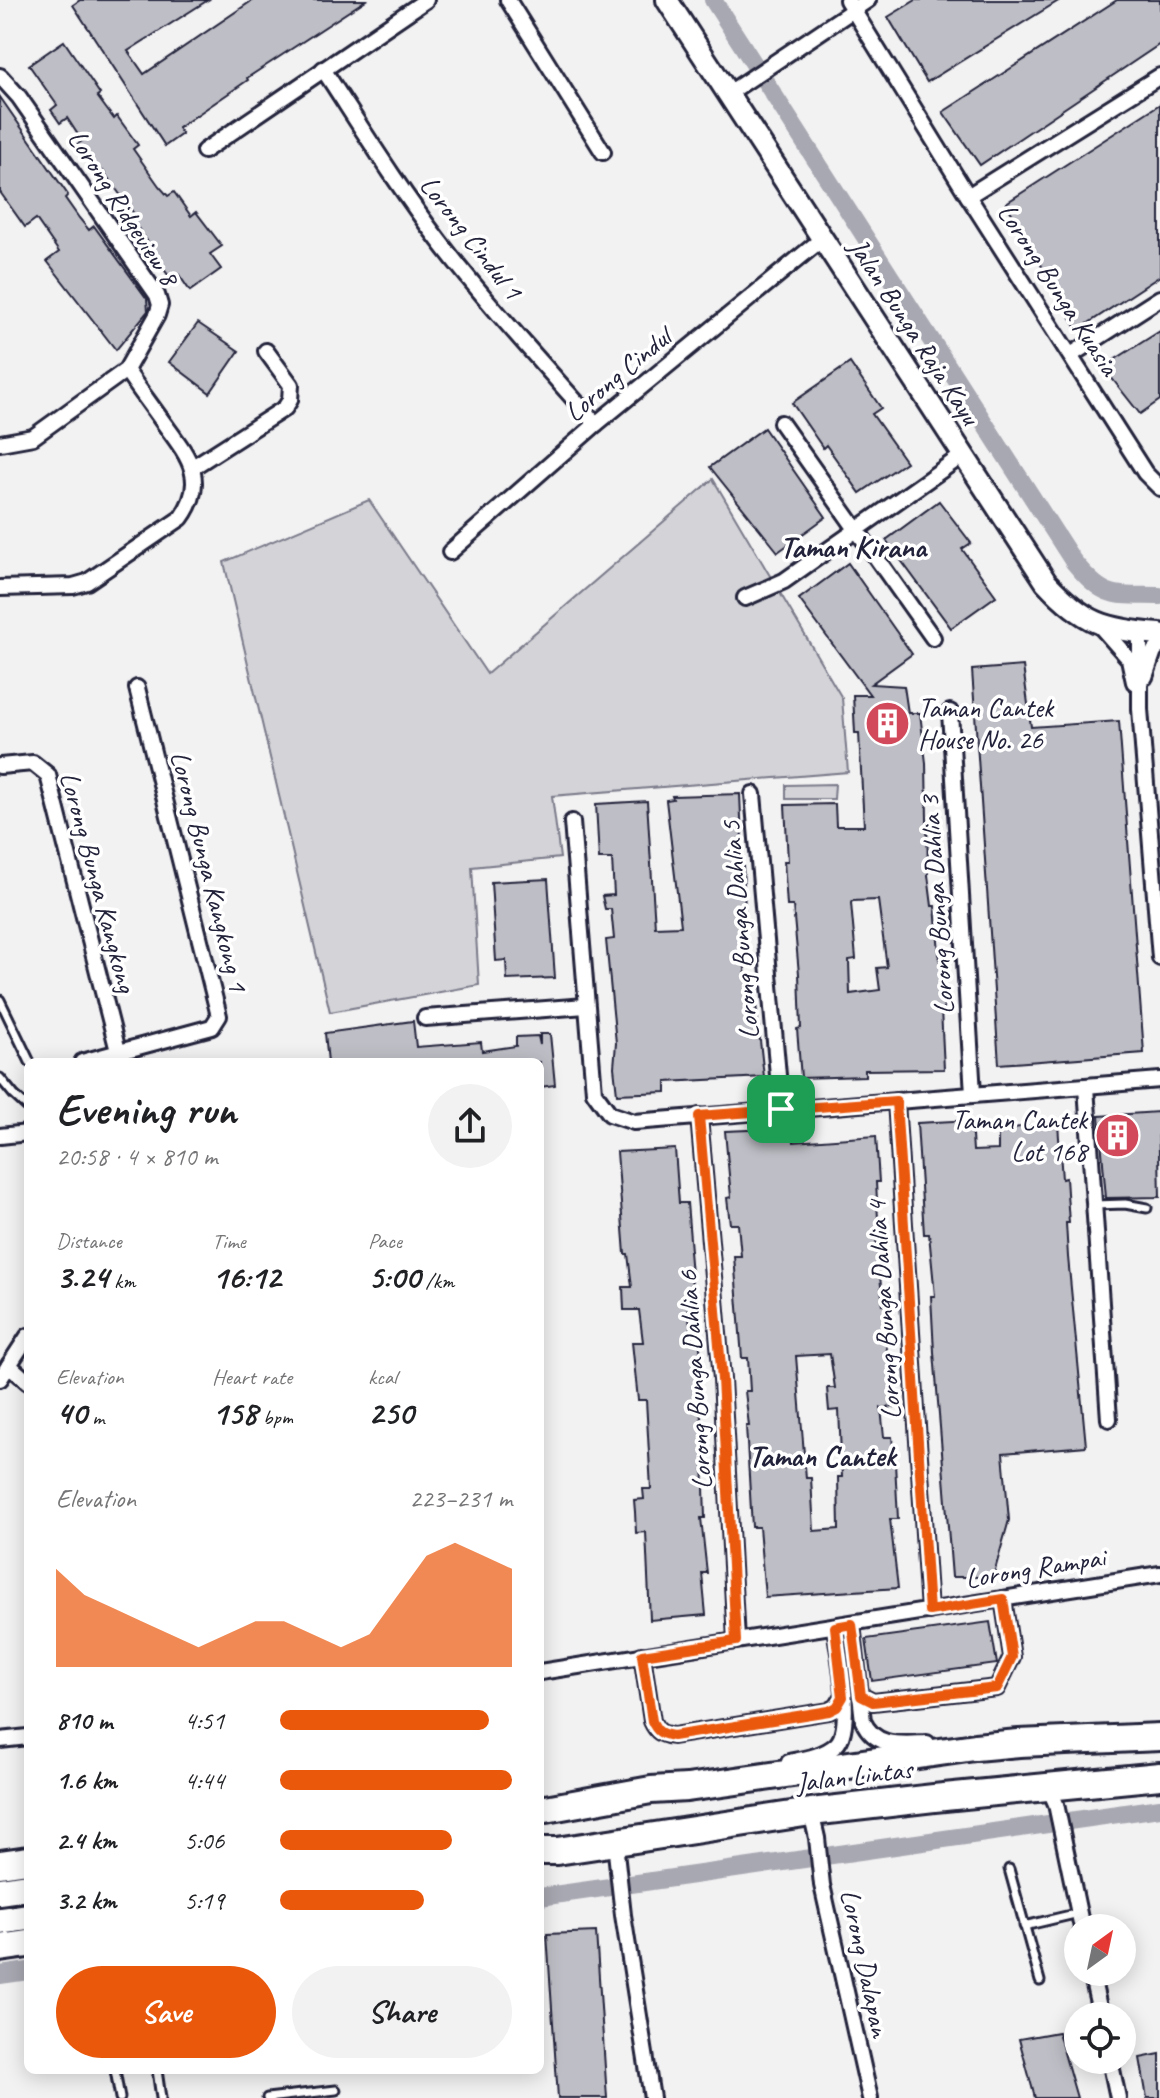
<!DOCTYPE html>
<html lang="en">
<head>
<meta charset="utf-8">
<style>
  body { margin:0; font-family:Caveat,sans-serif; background:#f2f2f2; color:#202124; height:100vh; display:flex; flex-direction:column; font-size:30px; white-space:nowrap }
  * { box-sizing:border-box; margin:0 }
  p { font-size:26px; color:#757577 }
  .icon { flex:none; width:44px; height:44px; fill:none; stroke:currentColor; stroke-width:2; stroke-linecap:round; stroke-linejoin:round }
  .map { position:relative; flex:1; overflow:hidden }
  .details { position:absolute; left:24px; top:1058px; width:520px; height:1016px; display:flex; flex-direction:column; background:#fff; border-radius:12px; box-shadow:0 4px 20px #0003 }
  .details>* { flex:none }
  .needle { width:52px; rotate:33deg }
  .tools { position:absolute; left:1064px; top:1914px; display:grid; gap:16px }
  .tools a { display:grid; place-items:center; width:72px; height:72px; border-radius:50%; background:#fff; box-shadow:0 4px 20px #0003; font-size:40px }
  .pin { position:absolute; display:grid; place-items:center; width:68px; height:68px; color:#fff; margin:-34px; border-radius:16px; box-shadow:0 4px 12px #0006 }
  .round { display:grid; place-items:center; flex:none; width:84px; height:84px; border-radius:42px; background:#f2f2f2 }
  .overview { display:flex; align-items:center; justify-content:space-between; height:136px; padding:0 32px }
  h1 { font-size:44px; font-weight:600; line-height:60px }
  .stats { display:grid; grid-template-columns:repeat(3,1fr); gap:12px; height:136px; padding:8px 32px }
  .stats div { display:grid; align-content:center }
  .stats b { font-size:34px; font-weight:600 }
  .stats small { font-size:22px; font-weight:400 }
  .stats p { font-size:22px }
  .chart { height:224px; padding:16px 32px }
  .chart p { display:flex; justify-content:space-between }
  .chart svg { width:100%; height:144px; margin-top:8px; fill:#ea580c; opacity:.7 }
  .primary-button { display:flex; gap:16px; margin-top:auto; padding:16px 32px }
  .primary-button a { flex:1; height:92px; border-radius:48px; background:#ea580c; color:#fff; font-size:32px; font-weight:600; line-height:92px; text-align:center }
  .primary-button a+a { background:#f2f2f2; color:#202124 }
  ul { padding:0 32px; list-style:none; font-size:26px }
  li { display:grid; grid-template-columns:128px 96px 1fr; align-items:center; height:60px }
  li i { height:20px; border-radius:10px; background:#ea580c }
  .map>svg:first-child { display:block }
  .green { fill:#d3d3d8; stroke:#7a7a8a; stroke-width:2 }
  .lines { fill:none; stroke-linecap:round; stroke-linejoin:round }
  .canal { stroke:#a8a8b2; stroke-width:18 }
  .building { fill:#bebec6; stroke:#22223b; stroke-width:2; fill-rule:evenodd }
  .lane-casing { stroke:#22223b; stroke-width:13 }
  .street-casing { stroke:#22223b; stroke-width:20 }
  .secondary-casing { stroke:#22223b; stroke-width:26 }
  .highway-casing { stroke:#22223b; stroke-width:32 }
  .lane { stroke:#fff; stroke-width:7 }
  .street { stroke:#fff; stroke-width:14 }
  .secondary { stroke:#fff; stroke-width:20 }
  .highway { stroke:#fff; stroke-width:26 }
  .route-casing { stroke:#fff; stroke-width:16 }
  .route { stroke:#ea580c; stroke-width:10 }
  .labels { text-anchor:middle; stroke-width:7; stroke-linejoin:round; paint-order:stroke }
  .street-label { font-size:28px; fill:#22223b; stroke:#fff }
  .poi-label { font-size:28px; fill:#22223b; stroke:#fff; text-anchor:start }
  .neighbourhood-label { font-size:30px; font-weight:bold; fill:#22223b; stroke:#fff }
</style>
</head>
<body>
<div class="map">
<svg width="1160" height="2098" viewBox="0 0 1160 2098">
  <rect width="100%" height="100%" fill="#f2f2f3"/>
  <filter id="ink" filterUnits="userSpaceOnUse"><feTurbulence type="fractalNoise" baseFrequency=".0125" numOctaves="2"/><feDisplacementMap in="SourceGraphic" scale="16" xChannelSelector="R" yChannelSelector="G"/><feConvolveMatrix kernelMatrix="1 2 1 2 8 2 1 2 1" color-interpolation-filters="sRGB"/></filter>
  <g filter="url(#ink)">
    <!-- green -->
    <g class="green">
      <polygon points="713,479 842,698 848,772 552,796 560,858 472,867 479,985 330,1012 224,562 369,500 487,674"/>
      <polygon points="835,784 834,799 786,799 786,785"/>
    </g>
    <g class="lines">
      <!-- canal -->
      <g class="canal">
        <path d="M713 0 1073 561C1105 600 1112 595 1160 596"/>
        <polyline points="540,1897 1160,1808"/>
        <polyline points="0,1975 28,1971"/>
      </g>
    </g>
    <!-- building -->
    <g class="building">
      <polygon points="80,0 208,0 128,51 144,74 253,0 366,0 247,78 248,80 178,128 182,134 165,146 73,5"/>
      <polygon points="916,0 1060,0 927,82 888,17"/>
      <polygon points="1117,0 1160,0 1160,44 980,165 943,112"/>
      <polygon points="64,41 100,94 97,96 105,107 114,119 117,116 138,145 133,149 159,186 168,196 174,192 191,216 196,212 222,246 210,254 221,269 190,291 179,275 172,280 147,247 150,245 132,220 137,218 103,171 100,173 88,155 85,158 76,145 82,141 67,118 60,123 51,110 57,105 29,65"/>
      <polygon points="0,97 68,195 65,198 79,218 89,230 94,226 147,299 148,311 116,350 47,261 59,252 36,219 25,227 0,192"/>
      <polygon points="1160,104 1160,276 1078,330 1006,203"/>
      <polygon points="198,323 239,351 210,393 169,362"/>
      <polygon points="1160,331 1160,400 1140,414 1103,367"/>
      <polygon points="850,363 881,408 872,414 906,462 860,493 826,445 823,448 792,403"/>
      <polygon points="764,428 826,517 778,552 710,467"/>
      <polygon points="939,501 971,543 962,549 996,596 951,628 886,540"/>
      <path d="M848 563 912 654 871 684 904 686 908 713H920L926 763 928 875 932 906H935L944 1009H941L944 1069 865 1070V1076L801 1078 797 1029 801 1028 799 974 793 906H787L784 861H788L785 805 835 804 836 826H864L859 733H855L853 695H870L799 599ZM878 900 887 967 877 968 880 990 850 994 849 960 856 959 851 903 852 901Z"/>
      <polygon points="1023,666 1031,727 1119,721 1144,1053 999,1064 972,670"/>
      <polygon points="740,794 745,912 739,912 746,978 753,977 764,1077 666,1082 666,1092 617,1094 614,1067 616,1043 606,940 614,939 611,909 605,909 602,896 614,895 612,859 599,859 596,804 647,801 655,927 681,926 666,800 673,799 672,796"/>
      <polygon points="548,879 555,978 507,980 506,960 496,961 491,882"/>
      <polygon points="413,1021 416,1047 481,1042 482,1051 516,1046 516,1037 538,1036 540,1045 540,1034 550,1034 555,1085 540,1087 540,1062 328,1062 325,1033"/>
      <polygon points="1158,1112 1160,1197 1106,1198 1099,1116"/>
      <polygon points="971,1120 973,1151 998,1150 998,1129 1058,1124 1062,1179 1066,1178 1069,1223 1066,1223 1068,1257 1086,1446 1003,1453 1009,1520 993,1577 952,1577 934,1352 931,1296 935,1296 929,1234 924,1234 917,1123"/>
      <path d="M793 1128 794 1142 876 1136 879 1182H876L879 1237H876L883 1305H886L887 1362H889L895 1407 881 1408 884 1437H892L895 1463 898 1519H890L898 1588 765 1597 759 1527H752L746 1426H749L745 1391H750L748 1358H742L734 1256H741L738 1224H730L727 1198 731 1197 725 1131ZM830 1354 835 1388H827L829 1411 839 1410 842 1477H838L839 1529 814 1531 811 1478H806L796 1356Z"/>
      <polygon points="675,1149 679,1203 687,1203 691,1251 689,1251 694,1309 688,1309 692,1340 699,1340 702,1363 698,1363 698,1398 702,1424 705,1518 701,1518 707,1573 702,1573 706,1615 650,1620 646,1532 636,1533 635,1512 634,1500 644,1499 643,1489 651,1489 646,1400 638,1400 632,1342 643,1342 639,1310 624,1310 623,1287 632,1287 628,1254 625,1254 617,1152"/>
      <polygon points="990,1622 997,1664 872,1681 866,1639"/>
      <polygon points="596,1932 607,2098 558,2098 547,1934"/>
      <polygon points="1058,2032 1077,2098 1035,2098 1019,2039"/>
      <polygon points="1160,2054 1160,2098 1147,2098 1140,2058"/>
    </g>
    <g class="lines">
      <defs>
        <g id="lane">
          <polyline points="0,1000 30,1062"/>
          <polyline points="0,1078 14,1095 28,1108"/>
          <polyline points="1095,1205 1125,1204 1147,1208"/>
          <polyline points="1009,1869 1040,1981"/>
          <polyline points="1024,1926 1079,1913"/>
          <polyline points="115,2070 120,2098"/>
          <polyline points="157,2070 161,2098"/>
          <polyline points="267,2098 336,2090"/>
        </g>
        <g id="street">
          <polyline points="508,0 603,152"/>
          <polyline points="847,0 968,196 1145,473 1160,488"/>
          <path d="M323 69C361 127 398 187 440 242 489 306 543 364 596 424"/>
          <polyline points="0,76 19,97 157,295 160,305 157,315 126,370 33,437 0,443"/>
          <polyline points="729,93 868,0"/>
          <polyline points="204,151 426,0"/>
          <polyline points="968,196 1160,76"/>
          <polyline points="1071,355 1160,298"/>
          <polyline points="781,423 933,638"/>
          <polyline points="193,467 285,408 290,400 291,385 266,351"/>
          <polyline points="450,552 596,424 822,239"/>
          <path d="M0 588 73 586 87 582 181 518C209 479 187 455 163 422 151 405 138 388 126 370"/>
          <polyline points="745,598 784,581 963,455"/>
          <polyline points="1100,626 1129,659 1134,682"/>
          <polyline points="1140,633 1140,709 1160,958"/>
          <polyline points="1145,677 1154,651 1160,645"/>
          <polyline points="950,712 973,1094"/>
          <polyline points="0,766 33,763 48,775 118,1051"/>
          <polyline points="753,794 781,1109"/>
          <polyline points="572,822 594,1092 610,1114 634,1122 1160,1080"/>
          <polyline points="425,1018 586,1006"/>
          <polyline points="82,1062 212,1027 219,1016 137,688"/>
          <polyline points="1086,1087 1109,1419"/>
          <polyline points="896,1101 929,1611"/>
          <polyline points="699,1116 722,1379 736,1641"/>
          <polyline points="0,1136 28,1133"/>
          <polyline points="9,1365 28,1382"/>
          <polyline points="0,1379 28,1336"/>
          <path d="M852 1624 863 1721C875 1748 900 1744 927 1743"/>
          <path d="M642 1655 652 1721C657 1732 661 1734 673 1736L829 1711 837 1707 843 1697"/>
          <polyline points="540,1672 1160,1574"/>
          <polyline points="861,1696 873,1702 997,1688 1012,1657 1003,1599"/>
          <polyline points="0,1740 28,1737"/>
          <path d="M789 1762C804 1759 824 1756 836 1745 855 1728 838 1652 835 1627"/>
          <polyline points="1049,1788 1056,1804 1082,1928"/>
          <polyline points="811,1812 817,1838 822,1885 870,2098"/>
          <polyline points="615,1843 623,1915 652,2098"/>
          <polyline points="1091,1972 1101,2016"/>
          <polyline points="1110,2060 1118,2098"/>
        </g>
        <path id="secondary" d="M667 0 1046 582C1084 623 1105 630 1160 634"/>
        <g id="highway">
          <polyline points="540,1810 651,1790 687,1788 975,1747 1019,1743 1160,1737"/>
          <polyline points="540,1851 557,1851 811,1812 934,1798 1160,1776"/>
          <polyline points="0,1864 28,1860"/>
          <polyline points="0,1891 28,1887"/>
          <polyline points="0,1921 28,1917"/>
          <polyline points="0,1948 28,1944"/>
        </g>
      </defs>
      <!-- lane casing -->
      <use href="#lane" class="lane-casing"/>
      <!-- street casing -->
      <use href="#street" class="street-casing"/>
      <!-- secondary casing -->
      <use href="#secondary" class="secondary-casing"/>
      <!-- highway casing -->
      <use href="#highway" class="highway-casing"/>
      <!-- lane -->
      <use href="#lane" class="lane"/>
      <!-- street -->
      <use href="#street" class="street"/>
      <!-- secondary -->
      <use href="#secondary" class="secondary"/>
      <!-- highway -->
      <use href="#highway" class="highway"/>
    </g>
  </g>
  <g class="lines" filter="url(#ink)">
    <defs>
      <path id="route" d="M896 1101 929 1611 1003 1599 1012 1657 997 1688 873 1702 861 1696 852 1624 835 1627 843 1697 837 1707 829 1711 673 1736C661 1734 657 1732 652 1721L642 1655 736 1641 722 1379 699 1116Z"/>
    </defs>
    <!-- route casing -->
    <use href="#route" class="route-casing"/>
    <!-- route -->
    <use href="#route" class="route"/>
  </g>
  <!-- icons -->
  <defs>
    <symbol id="building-disc" viewBox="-11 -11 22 22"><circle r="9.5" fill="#d1495b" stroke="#fff"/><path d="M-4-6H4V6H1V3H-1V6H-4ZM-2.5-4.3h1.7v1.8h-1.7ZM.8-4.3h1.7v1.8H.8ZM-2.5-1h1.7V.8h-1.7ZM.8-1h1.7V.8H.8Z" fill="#fff"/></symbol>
  </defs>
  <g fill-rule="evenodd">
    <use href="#building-disc" x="862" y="698" width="51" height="51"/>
    <use href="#building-disc" x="1092" y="1110" width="51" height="51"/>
  </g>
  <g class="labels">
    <!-- street labels -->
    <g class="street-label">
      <text transform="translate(124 207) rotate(57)" y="10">Lorong Ridgeview 8</text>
      <text transform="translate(472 237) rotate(52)" y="10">Lorong Cindul 1</text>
      <text transform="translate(1059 289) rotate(57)" y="10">Lorong Bunga Kuasia</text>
      <text transform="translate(915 331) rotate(57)" y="10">Jalan Bunga Raja Kayu</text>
      <text transform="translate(617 374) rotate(-40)" y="10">Lorong Cindul</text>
      <text transform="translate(210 871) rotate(76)" y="10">Lorong Bunga Kangkong 1</text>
      <text transform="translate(99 882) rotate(75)" y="10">Lorong Bunga Kangkong</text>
      <text transform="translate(936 905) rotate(-94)" y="10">Lorong Bunga Dahlia 3</text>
      <text transform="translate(739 930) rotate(-95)" y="10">Lorong Bunga Dahlia 5</text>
      <text transform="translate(883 1310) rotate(-94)" y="10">Lorong Bunga Dahlia 4</text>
      <text transform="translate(694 1380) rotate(-94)" y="10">Lorong Bunga Dahlia 6</text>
      <text transform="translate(1035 1567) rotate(-9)" y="10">Lorong Rampai</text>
      <text transform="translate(854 1775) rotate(-7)" y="10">Jalan Lintas</text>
      <text transform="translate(866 1963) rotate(78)" y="10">Lorong Dalapan</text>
    </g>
    <!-- poi labels -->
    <g class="poi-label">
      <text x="918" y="717">Taman Cantek<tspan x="918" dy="32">House No. 26</tspan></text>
      <text x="1087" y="1129" text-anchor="end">Taman Cantek<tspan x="1087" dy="32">Lot 168</tspan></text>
    </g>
    <!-- neighbourhood labels -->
    <g class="neighbourhood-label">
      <text x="853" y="557">Taman Kirana</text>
      <text x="822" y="1466">Taman Cantek</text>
    </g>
  </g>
</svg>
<div class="tools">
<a><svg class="needle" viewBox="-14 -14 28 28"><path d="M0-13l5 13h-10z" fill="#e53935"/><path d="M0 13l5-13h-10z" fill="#757577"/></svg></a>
<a><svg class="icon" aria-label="locate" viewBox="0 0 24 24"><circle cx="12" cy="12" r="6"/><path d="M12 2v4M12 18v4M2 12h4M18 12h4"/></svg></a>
</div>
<div class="pin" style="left:781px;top:1109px;background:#1e9e55"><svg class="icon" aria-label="arrive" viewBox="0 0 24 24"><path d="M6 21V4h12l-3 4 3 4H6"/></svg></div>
<section class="details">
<div class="overview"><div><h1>Evening run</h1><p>20:58 · 4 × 810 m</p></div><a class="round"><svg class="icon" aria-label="share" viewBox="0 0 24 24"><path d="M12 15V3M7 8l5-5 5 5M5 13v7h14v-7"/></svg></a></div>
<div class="stats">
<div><p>Distance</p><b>3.24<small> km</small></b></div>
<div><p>Time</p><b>16:12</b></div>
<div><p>Pace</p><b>5:00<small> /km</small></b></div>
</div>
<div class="stats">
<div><p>Elevation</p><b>40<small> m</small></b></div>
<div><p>Heart rate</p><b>158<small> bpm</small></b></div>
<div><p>kcal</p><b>250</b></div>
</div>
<div class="chart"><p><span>Elevation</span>223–231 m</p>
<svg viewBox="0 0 160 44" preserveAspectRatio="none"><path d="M0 44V14L10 22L20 26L30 30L40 34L50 38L60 34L70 30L80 30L90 34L100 38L110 34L120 22L130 10L140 6L150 10L160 14V44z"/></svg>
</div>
<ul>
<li><b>810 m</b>4:51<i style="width:90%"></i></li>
<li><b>1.6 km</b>4:44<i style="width:100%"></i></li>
<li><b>2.4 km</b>5:06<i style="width:74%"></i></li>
<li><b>3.2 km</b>5:19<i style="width:62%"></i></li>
</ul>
<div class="primary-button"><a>Save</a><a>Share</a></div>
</section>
</div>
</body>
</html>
